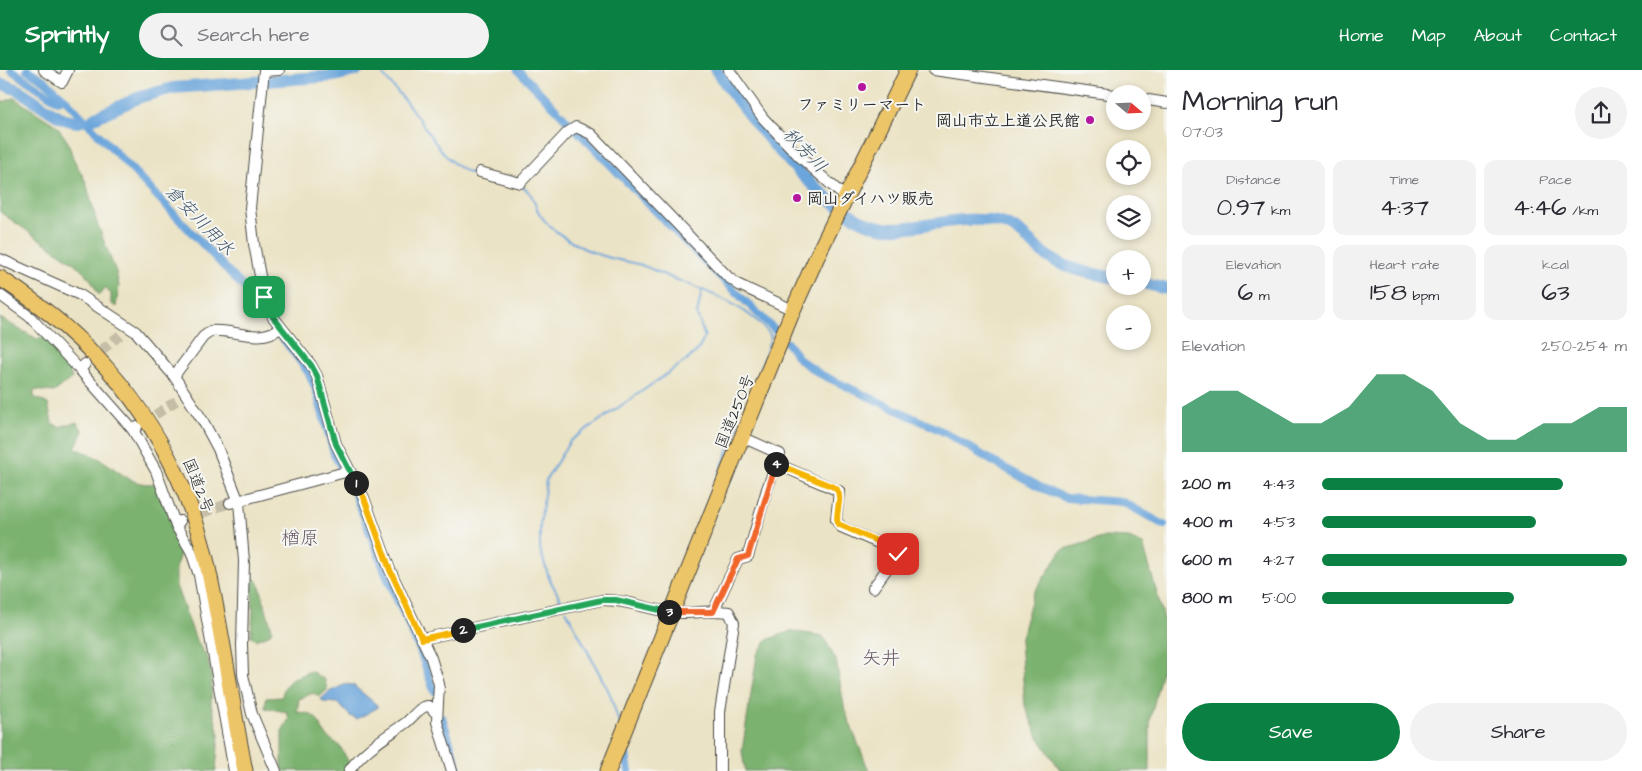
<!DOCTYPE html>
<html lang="en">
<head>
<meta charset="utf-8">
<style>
  body { margin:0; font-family:"Architects Daughter","Klee One",sans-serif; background:#f2f2f3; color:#2b2b33; height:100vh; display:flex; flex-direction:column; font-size:19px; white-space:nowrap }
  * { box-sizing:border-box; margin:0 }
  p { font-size:16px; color:#7c7c81 }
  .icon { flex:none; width:28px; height:28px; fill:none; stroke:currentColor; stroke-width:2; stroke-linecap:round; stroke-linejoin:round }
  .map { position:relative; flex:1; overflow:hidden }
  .details { display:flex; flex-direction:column; background:#fff; width:475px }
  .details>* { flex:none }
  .needle { width:32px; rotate:109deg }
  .buttons { position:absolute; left:1106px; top:15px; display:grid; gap:10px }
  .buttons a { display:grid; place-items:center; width:45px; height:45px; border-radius:50%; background:#fff; box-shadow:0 2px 8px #0003; font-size:25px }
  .pin { position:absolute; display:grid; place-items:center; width:42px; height:42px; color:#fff; margin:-21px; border-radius:10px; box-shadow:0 2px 8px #0006 }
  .km { position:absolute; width:25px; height:25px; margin:-12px; border-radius:50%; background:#222; color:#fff; font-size:14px; line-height:25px; text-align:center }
  .round { display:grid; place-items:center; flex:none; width:52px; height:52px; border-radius:26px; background:#f2f2f3 }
  .overview { display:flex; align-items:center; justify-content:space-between; height:85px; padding:0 15px }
  h1 { font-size:28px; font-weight:600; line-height:38px }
  .figures { display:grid; grid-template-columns:repeat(3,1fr); gap:8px; height:85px; padding:5px 15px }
  .figures div { display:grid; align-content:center; border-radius:12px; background:#f2f2f3; text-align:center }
  .figures b { font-size:25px; font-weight:600 }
  .figures small { font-size:14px; font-weight:400 }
  .figures p { font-size:14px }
  .chart { height:140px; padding:10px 15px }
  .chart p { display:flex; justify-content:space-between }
  .chart svg { width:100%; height:90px; margin-top:5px; fill:#0b8043; opacity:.7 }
  .primary-button { display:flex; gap:10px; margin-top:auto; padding:10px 15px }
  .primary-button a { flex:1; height:58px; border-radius:30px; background:#0b8043; color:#fff; font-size:20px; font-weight:600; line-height:58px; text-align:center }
  .primary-button a+a { background:#f2f2f3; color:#2b2b33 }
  ul { padding:0 15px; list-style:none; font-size:16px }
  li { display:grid; grid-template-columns:80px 60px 1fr; align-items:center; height:38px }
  li i { height:12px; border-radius:6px; background:#0b8043 }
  header { display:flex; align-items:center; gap:30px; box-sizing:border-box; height:70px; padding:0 25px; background:#0b8043; color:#fff }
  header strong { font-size:24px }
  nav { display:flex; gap:28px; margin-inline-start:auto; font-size:18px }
  .search { width:350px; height:45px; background:#f2f2f3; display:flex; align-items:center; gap:12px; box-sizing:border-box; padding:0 18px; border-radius:28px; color:#7c7c81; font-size:19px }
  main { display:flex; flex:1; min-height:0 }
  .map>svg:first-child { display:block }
  .forest { fill:#7cb26f; stroke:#546e4d }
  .water { fill:#6aa5db; stroke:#4a6883 }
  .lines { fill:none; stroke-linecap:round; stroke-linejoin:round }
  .stream { stroke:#6aa5db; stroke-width:2 }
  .canal { stroke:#6aa5db; stroke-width:8 }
  .river { stroke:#6aa5db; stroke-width:12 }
  .minor-tunnel { stroke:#c5bea6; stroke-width:10; stroke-dasharray:10 5; stroke-linecap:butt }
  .minor-casing { stroke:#484742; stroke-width:12 }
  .highway-casing { stroke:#484742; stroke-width:17 }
  .minor { stroke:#fff; stroke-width:10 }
  .highway { stroke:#edc569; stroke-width:15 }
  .split-1-casing { stroke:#fff; stroke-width:10 }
  .split-2-casing { stroke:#fff; stroke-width:10 }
  .split-3-casing { stroke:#fff; stroke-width:10 }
  .split-4-casing { stroke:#fff; stroke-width:10 }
  .split-5-casing { stroke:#fff; stroke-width:10 }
  .split-1 { stroke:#22a559; stroke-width:6 }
  .split-2 { stroke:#f5b400; stroke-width:6 }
  .split-3 { stroke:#22a559; stroke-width:6 }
  .split-4 { stroke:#f0652b; stroke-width:6 }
  .split-5 { stroke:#f5b400; stroke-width:6 }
  .poi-dot { fill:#b5179e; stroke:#f6f6f2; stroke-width:2 }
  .labels { text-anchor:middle; stroke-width:4; stroke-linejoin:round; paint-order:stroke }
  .poi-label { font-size:16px; font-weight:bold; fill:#2b2b2b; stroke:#f6f6f2 }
  .street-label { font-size:16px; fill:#2b2b2b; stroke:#f6f6f2 }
  .water-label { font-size:18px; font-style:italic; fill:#415669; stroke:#f6f6f2 }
  .quarter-label { font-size:19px; fill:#6a5966; stroke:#f6f6f2 }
</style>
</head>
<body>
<header>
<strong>Sprintly</strong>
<div class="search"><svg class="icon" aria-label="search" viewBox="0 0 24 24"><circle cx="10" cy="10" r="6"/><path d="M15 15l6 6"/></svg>Search here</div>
<nav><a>Home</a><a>Map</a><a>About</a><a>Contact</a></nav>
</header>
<main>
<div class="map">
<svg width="1167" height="701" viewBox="0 0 1167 701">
  <rect width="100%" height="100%" fill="#f6f6f2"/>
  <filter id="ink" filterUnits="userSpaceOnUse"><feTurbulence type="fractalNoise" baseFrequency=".02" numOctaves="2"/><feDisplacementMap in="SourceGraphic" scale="10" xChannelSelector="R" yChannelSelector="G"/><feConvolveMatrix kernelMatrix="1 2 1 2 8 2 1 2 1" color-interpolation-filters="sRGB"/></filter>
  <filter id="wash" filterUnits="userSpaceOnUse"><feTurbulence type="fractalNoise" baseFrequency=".0096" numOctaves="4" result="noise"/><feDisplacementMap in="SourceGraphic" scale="20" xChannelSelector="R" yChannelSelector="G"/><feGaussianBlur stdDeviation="1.12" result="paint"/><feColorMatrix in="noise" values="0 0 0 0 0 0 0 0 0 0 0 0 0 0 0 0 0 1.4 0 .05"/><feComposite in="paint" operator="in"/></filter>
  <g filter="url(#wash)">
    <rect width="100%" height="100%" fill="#ebe3c5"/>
    <!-- forest -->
    <g class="forest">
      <polygon points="14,28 57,56 68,72 73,88 86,112 97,153 116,202 119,216 116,237 111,233 111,224 105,217 101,224 98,224 91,210 74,193 0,142 0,33"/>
      <path d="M0 248 37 269 45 267 67 293 72 308 54 322 34 320V327L48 334 52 353 59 357 77 352 83 361 75 378C83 381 92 385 100 389 122 402 131 418 160 413L172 455 182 477 176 496V516L196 570 208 589 212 610 211 634 219 664 216 701H0Z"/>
      <polygon points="1105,467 1129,468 1143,474 1167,559 1163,596 1150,650 1150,701 1061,701 1038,667 1025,636 1020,571 1033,524 1062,480"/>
      <polygon points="251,505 259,513 272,560 269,565 255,570 251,566 253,542"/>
      <polygon points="791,561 823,566 836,590 845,641 869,701 745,701 742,681 757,585 767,570"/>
      <path d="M311 601 325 610 327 620 319 627 313 623 299 629 297 642C322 644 315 652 328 667 332 671 338 673 341 678 347 688 349 697 361 701H284L282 696V661L289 649 287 642 265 638 266 628 282 627C284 610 296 607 311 601Z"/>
    </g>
    <!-- water -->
    <polygon class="water" points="346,614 353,615 377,635 377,638 357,649 350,646 337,633 323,632 321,629 329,622"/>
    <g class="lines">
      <!-- stream -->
      <g class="stream">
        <path d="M379 0C390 14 403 27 413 41 441 79 448 103 499 112"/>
        <path d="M520 116C536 123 532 134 541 146 550 159 570 172 583 178 601 187 619 190 638 194 648 197 657 202 667 206 700 219 749 235 771 266L759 305"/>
        <polyline points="702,446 740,351"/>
        <polyline points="563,534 549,508 540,479 540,456 546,410 570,371 687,290 698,280 705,267 697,245 702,219"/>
        <polyline points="566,540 610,624 619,653"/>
      </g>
      <!-- canal -->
      <g class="canal">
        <polyline points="11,0 58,31 64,28"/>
        <polyline points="27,0 44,10 64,28 249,223 308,302 316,320 334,384 354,422 388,509 419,578 434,621"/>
        <polyline points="518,0 704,191 778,263"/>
        <polyline points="787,273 800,290 820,304 946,363 992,391 1042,418 1066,428 1123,432 1164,455"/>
        <polyline points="442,647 459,701"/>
        <polyline points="625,678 629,701"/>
      </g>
      <!-- river -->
      <g class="river">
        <path d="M716 0C747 45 831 155 888 158 926 159 964 143 1001 153 1019 157 1032 176 1047 186 1067 200 1091 203 1115 208"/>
        <path d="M0 14C28 18 52 52 79 52"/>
        <polyline points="94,48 140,27 173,18 334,6 358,0"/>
        <polyline points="1142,213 1167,219"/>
      </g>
    </g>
  </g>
  <g filter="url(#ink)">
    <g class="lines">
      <!-- minor-tunnel -->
      <g class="minor-tunnel">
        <polyline points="90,290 120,265"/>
        <polyline points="143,353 179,329"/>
        <polyline points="188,448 230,433"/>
      </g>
      <defs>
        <g id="minor">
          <polyline points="44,0 62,12 68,0"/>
          <polyline points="264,0 250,138 254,174 264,227 273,247 311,295 317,306 336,374 364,428 390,500 431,588 439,614 437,652 452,701"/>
          <polyline points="729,0 763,48 799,86 845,127"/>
          <polyline points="933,0 1115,25"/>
          <polyline points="264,1 279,0"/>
          <polyline points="1142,29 1167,33"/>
          <polyline points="480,102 520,113 568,62 576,57 591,64 728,207 739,215 793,240"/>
          <polyline points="0,189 80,225 136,262 174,306 203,351 218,379 239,432 244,491 242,575 243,605 252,644 276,701"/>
          <polyline points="0,225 30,247 80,300"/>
          <polyline points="85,294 80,300 133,360 137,357"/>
          <path d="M174 306 203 267 211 261C234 259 260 274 280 258"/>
          <polyline points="133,360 156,401 176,456 180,451"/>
          <polyline points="777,391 784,397 839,421 836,450 841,457 899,482 873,518"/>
          <polyline points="230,433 349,401"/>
          <polyline points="176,456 191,481 199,505 234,701"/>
          <polyline points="713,542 738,489 748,486 767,419 780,384 742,367"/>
          <path d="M422 569 602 530C628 529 653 542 679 543 695 544 713 539 729 542L734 553 720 642V701"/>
          <path d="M349 701C362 681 386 667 404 654 412 649 420 635 429 636L436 643"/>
        </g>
        <g id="highway">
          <path d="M0 208C104 275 177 368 206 489 222 559 231 631 245 701"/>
          <polyline points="608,701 793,240 820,180 908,0"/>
        </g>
      </defs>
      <!-- minor casing -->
      <use href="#minor" class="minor-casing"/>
      <!-- highway casing -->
      <use href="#highway" class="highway-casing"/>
      <!-- minor -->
      <use href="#minor" class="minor"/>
      <!-- highway -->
      <use href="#highway" class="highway"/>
    </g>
  </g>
  <g class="lines" filter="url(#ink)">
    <defs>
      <polyline id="split-1" points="264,227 273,247 311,295 317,306 336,374 356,413"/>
      <polyline id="split-2" points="356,413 364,428 390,500 422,569 463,560"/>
      <polyline id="split-3" points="463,560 602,530 616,530 669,542"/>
      <polyline id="split-4" points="669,542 713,542 738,489 748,486 776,394"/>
      <path id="split-5" d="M776 394 777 391 784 397 836 418C844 429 834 443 838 454L897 480 898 484"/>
    </defs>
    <!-- split-1 casing -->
    <use href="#split-1" class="split-1-casing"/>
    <!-- split-2 casing -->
    <use href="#split-2" class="split-2-casing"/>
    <!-- split-3 casing -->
    <use href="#split-3" class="split-3-casing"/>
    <!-- split-4 casing -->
    <use href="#split-4" class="split-4-casing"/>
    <!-- split-5 casing -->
    <use href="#split-5" class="split-5-casing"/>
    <!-- split-1 -->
    <use href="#split-1" class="split-1"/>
    <!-- split-2 -->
    <use href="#split-2" class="split-2"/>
    <!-- split-3 -->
    <use href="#split-3" class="split-3"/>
    <!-- split-4 -->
    <use href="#split-4" class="split-4"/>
    <!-- split-5 -->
    <use href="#split-5" class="split-5"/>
  </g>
  <!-- markers -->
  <g class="poi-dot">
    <circle cx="862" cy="17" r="5"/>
    <circle cx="1090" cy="50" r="5"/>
    <circle cx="797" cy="128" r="5"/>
  </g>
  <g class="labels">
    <!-- poi labels -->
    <g class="poi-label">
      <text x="862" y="40">ファミリーマート</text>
      <text x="1080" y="56" text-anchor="end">岡山市立上道公民館</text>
      <text x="807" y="134" text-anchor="start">岡山ダイハツ販売</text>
    </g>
    <!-- street labels -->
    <g class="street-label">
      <text transform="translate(734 341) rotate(-68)" y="6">国道250号</text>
      <text transform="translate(199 415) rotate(68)" y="6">国道2号</text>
    </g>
    <!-- water labels -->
    <g class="water-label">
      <text transform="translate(805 80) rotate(46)" y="6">秋芳川</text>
      <text transform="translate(200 150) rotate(46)" y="6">倉安川用水</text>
    </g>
    <!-- quarter labels -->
    <g class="quarter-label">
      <text x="300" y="474">楢原</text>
      <text x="881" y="594">矢井</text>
    </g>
  </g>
</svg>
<div class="buttons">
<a><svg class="needle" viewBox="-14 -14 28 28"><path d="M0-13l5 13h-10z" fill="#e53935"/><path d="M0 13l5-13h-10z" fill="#7c7c81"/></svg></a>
<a><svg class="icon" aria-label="locate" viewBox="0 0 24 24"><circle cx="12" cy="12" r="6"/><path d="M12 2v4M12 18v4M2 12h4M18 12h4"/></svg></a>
<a><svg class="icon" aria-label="layers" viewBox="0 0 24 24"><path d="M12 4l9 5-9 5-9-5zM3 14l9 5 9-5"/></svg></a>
<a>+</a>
<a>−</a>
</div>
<div class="pin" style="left:264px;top:227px;background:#1e9e55"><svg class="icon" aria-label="arrive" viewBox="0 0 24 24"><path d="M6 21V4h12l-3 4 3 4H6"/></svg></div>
<div class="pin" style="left:898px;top:484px;background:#d93025"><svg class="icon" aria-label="check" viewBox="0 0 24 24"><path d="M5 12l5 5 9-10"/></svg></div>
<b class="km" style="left:356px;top:413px">1</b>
<b class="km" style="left:463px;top:560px">2</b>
<b class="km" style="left:669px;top:542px">3</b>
<b class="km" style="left:776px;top:394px">4</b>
</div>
<section class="details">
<div class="overview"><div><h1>Morning run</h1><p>07:03</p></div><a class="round"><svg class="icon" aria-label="share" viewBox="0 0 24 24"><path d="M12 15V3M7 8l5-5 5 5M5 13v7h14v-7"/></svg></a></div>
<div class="figures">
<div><p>Distance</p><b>0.97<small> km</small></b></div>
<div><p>Time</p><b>4:37</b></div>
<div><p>Pace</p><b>4:46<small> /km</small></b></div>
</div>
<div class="figures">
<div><p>Elevation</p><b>6<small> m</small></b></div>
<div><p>Heart rate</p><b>158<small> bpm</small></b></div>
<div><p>kcal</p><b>63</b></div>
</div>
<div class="chart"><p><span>Elevation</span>250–254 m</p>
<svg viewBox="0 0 160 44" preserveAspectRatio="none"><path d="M0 44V22L10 14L20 14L30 22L40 30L50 30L60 22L70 6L80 6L90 14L100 30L110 38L120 38L130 30L140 30L150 22L160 22V44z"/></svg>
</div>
<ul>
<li><b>200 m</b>4:43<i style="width:79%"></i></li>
<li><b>400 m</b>4:53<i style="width:70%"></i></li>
<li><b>600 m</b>4:27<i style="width:100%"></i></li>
<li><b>800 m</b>5:00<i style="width:63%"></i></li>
</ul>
<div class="primary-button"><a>Save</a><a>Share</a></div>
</section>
</main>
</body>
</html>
